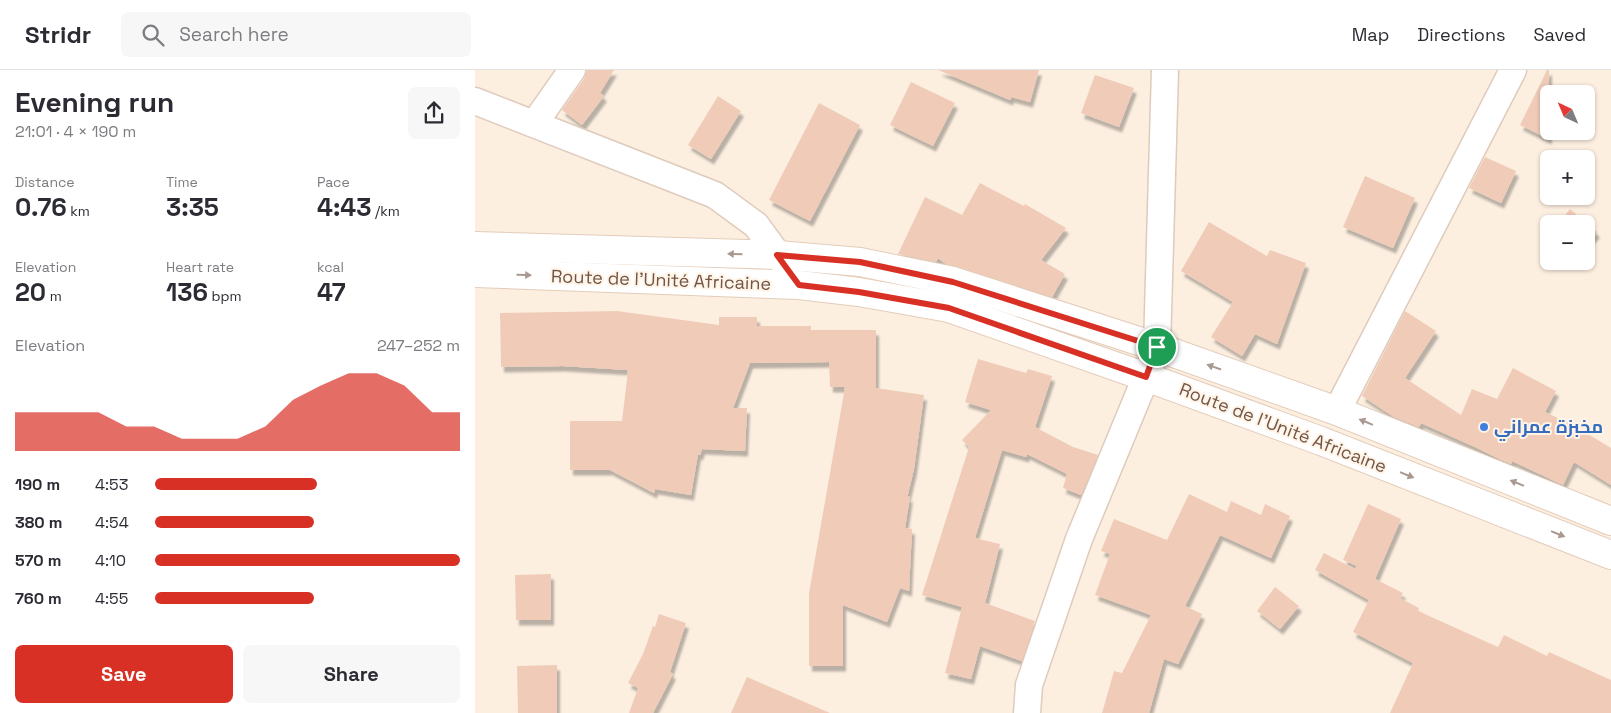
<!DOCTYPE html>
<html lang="en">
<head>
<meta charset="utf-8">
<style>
  body { margin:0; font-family:"Space Grotesk",Cairo,sans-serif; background:#f7f7f7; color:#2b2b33; height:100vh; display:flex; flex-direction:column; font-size:19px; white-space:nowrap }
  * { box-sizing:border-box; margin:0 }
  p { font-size:16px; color:#7c7c81 }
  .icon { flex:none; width:28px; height:28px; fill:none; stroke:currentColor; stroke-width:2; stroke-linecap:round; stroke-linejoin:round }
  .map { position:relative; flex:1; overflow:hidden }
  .side { display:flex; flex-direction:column; background:#fff; width:475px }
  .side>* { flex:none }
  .needle { width:32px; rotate:316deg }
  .fabs { position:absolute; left:1065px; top:15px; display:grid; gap:10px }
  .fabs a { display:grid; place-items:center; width:55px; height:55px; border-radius:8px; background:#fff; box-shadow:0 1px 4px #0004; font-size:25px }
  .pin { position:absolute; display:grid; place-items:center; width:42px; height:42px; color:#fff; margin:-21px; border:2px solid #fff; border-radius:50%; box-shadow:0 1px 5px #0007 }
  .round { display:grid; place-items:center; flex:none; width:52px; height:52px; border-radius:8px; background:#f7f7f7 }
  .summary { display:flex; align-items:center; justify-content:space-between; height:85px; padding:0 15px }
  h1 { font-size:28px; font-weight:700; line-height:38px }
  .stats { display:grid; grid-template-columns:repeat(3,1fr); gap:8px; height:85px; padding:5px 15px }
  .stats div { display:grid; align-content:center }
  .stats b { font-size:25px; font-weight:700 }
  .stats small { font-size:14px; font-weight:400 }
  .stats p { font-size:14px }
  .chart { height:140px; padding:10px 15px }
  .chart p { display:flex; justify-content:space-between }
  .chart svg { width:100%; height:90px; margin-top:5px; fill:#d93025; opacity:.7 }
  .cta { display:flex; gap:10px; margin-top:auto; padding:10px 15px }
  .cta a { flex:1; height:58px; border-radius:8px; background:#d93025; color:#fff; font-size:20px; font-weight:700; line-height:58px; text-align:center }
  .cta a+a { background:#f7f7f7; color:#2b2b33 }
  ul { padding:0 15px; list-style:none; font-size:16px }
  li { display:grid; grid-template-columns:80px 60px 1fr; align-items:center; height:38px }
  li i { height:12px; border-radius:6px; background:#d93025 }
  header { display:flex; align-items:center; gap:30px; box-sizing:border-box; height:70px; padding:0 25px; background:#fff; border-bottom:1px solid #e1e1e2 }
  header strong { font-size:24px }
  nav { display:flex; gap:28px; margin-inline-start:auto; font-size:18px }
  .search { width:350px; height:45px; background:#f7f7f7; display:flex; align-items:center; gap:12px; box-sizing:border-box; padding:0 18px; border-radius:8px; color:#7c7c81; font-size:19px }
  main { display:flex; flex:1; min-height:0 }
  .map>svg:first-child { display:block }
  .building { fill:#f0ccb8; filter:url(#shadow) }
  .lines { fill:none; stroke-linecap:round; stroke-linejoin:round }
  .street-casing { stroke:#dfcbbc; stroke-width:29 }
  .secondary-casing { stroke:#e4ccba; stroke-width:30 }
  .street { stroke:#fff; stroke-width:26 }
  .secondary { stroke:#fff; stroke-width:28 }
  .oneway { fill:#aa9991 }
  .route-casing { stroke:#fff; stroke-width:10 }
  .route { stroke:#d93025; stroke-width:6 }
  .shop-dot { fill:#3f7fe0; stroke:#fff4e6; stroke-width:2 }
  .labels { text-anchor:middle; stroke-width:4; stroke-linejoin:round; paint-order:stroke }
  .street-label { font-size:18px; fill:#715548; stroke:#fff4e6 }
  .shop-label { font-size:18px; font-weight:bold; fill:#366cbe; stroke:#fff4e6; text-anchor:start }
</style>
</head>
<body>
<header>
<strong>Stridr</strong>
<div class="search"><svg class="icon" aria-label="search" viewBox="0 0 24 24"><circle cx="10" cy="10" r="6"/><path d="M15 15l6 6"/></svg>Search here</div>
<nav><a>Map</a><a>Directions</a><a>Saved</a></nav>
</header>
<main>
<section class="side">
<div class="summary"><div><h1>Evening run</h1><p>21:01 · 4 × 190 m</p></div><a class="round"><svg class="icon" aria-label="share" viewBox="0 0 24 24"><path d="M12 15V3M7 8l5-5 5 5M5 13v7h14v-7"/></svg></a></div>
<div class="stats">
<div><p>Distance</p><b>0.76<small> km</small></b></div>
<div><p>Time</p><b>3:35</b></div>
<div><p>Pace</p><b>4:43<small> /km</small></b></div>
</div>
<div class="stats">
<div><p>Elevation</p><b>20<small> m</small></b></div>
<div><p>Heart rate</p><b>136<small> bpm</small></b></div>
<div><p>kcal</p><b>47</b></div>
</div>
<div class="chart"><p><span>Elevation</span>247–252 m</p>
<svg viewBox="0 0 160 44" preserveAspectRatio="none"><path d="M0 44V25L10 25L20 25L30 25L40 32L50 32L60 38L70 38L80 38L90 32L100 19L110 12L120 6L130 6L140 12L150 25L160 25V44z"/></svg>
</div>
<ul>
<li><b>190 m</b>4:53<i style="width:53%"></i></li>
<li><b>380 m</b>4:54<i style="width:52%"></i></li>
<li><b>570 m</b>4:10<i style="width:100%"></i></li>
<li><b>760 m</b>4:55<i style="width:52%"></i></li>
</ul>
<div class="cta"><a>Save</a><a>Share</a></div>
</section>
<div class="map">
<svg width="1136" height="643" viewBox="0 0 1136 643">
  <defs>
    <filter id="shadow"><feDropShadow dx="3" dy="5.5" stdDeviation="1" flood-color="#0004"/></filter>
  </defs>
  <rect width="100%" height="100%" fill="#fcefe0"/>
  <!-- building -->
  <g class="building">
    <polygon points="112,0 139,0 125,23 129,26 107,55 87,40 109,9"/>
    <polygon points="463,0 564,0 555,32 536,27 535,30"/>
    <polygon points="1072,0 1074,0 1074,69 1045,55"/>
    <polygon points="620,5 659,18 644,57 606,43"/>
    <polygon points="436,12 480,33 458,76 415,55"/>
    <polygon points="243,26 266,41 236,89 213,75"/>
    <polygon points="344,33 385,55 335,151 294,130"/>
    <polygon points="1010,87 1041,101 1026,133 994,118"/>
    <polygon points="890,106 940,128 918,178 868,157"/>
    <polygon points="505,113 549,136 550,134 591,158 566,190 590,204 577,227 471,194 463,188 461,192 423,184 450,127 487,145"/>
    <polygon points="1095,139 1122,162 1111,175 1111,154 1083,154"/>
    <polygon points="734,152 792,186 795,180 831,193 802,274 780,264 767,286 736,267 758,232 706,201"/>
    <polygon points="142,241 244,255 244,247 282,247 282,256 336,256 336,260 401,260 401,318 449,325 439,399 432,428 435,426 430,458 437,459 434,521 425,518 412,552 368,535 368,596 334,596 334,523 370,317 355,317 354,292 275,293 258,338 272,338 270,381 227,379 225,385 223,384 216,425 180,419 179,423 135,400 95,400 95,351 147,351 153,300 87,296 26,297 25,243"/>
    <polygon points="930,241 961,261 930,308 986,345 997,319 1022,329 1038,298 1081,321 1070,342 1114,363 1113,364 1136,378 1136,415 1099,392 1088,415 1037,391 1036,394 1024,389 1000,377 946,353 944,357 919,347 887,326"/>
    <polygon points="503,289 551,303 553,299 577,306 560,357 598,377 623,385 606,425 588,418 592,404 552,384 551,387 527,380 500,468 525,474 510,533 560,551 547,591 505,576 496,609 470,603 487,537 447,525 494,377 487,370 516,340 490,332"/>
    <polygon points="714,424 752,442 756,431 786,445 790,434 815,446 796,488 745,465 710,536 727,544 703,594 689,589 674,643 627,643 639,601 647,603 676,545 620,525 635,484 626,481 639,449 692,470"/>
    <polygon points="893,434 926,449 900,509 928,523 925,528 944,538 943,541 1023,577 1029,565 1072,586 1074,582 1136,610 1136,643 915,643 938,593 878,562 894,530 840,500 849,483 880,499 882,496 868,490"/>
    <polygon points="76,504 76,550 41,550 40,505"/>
    <polygon points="800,517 824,536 805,559 782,541"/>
    <polygon points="184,544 211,553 195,602 198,604 178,643 154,643 163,618 153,613 168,584 178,556 180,557"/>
    <polygon points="82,595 82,643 43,643 42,596"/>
    <polygon points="272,607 355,643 256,643"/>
  </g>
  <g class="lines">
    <defs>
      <g id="street">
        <polyline points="0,31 240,125 281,155 314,200"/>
        <polyline points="59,54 97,0"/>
        <polyline points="862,341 1038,0"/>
        <polyline points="552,643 554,615 604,469 671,307 682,277 690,0"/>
      </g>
      <g id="secondary">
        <polyline points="0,176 303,185 385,192 478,211 682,277 862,341 1136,451"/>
        <polyline points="0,203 324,215 384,222 474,238 671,307 846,371 1136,485"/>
      </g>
    </defs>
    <!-- street casing -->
    <use href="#street" class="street-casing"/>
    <!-- secondary casing -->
    <use href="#secondary" class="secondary-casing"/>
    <!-- street -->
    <use href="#street" class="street"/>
    <!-- secondary -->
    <use href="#secondary" class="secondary"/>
  </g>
  <!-- one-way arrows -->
  <defs><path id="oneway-solid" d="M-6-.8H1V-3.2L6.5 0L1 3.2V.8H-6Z" transform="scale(1.25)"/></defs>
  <g class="oneway">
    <use href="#oneway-solid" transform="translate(260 184) rotate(-178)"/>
    <use href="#oneway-solid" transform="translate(49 205) rotate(2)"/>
    <use href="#oneway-solid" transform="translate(739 297) rotate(-161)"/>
    <use href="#oneway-solid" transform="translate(891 352) rotate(-158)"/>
    <use href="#oneway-solid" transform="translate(932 405) rotate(22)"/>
    <use href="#oneway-solid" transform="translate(1042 413) rotate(-158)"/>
    <use href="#oneway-solid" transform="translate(1083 464) rotate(22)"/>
  </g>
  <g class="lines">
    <defs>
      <polygon id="route" points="302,185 385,192 478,212 682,277 671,307 474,238 384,222 324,215"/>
    </defs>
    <!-- route casing -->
    <use href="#route" class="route-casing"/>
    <!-- route -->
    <use href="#route" class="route"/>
  </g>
  <!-- markers -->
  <circle class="shop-dot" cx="1009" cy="357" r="5"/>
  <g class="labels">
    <!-- street labels -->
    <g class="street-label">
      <text transform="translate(186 210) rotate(2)" y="6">Route de l'Unité Africaine</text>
      <text transform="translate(808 358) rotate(21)" y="6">Route de l'Unité Africaine</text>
    </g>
    <!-- shop labels -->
    <g class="shop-label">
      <text x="1019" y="363">مخبزة عمراني</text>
    </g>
  </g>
</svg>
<div class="fabs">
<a><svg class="needle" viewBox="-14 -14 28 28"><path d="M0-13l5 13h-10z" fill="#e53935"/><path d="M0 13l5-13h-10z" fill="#7c7c81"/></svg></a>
<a>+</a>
<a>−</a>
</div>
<div class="pin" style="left:682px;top:277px;background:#1e9e55"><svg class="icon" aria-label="arrive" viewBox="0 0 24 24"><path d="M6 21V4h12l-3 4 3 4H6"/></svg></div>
</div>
</main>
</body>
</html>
